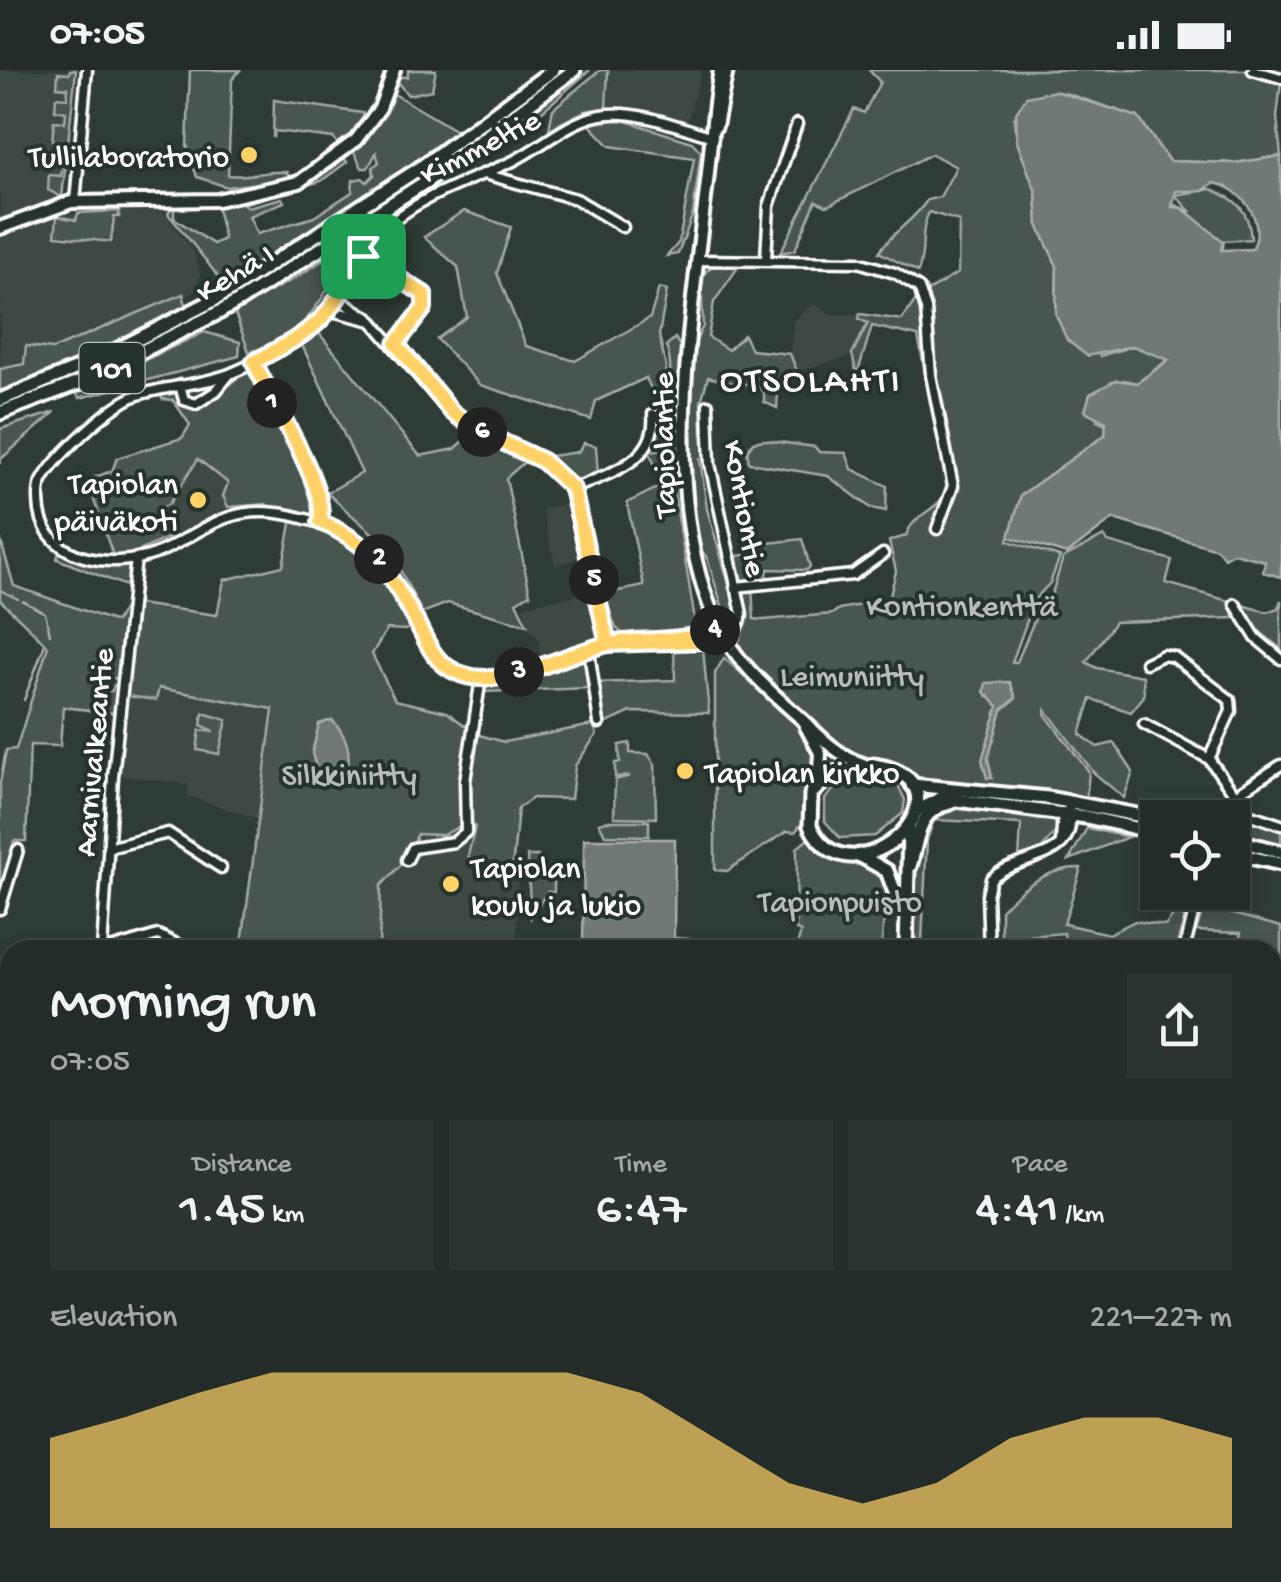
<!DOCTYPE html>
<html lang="en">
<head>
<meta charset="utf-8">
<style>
  body { margin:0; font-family:"Gochi Hand",sans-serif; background:#2b3430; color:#f1f3f6; height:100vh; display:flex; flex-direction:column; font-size:38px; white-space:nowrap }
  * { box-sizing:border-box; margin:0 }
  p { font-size:32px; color:#a3a7a8 }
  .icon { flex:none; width:55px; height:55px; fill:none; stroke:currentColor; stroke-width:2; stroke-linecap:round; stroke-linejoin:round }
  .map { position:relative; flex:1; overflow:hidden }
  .sheet { position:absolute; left:0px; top:870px; width:1282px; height:642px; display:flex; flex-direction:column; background:#232c28; border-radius:30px 30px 0 0; box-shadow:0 5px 15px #0003,0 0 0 2px #404845 }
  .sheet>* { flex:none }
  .fabs { position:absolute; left:1140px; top:730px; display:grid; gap:20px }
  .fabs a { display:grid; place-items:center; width:110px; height:110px; border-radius:0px; background:#232c28; box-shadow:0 5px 15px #0003,0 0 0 2px #404845; font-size:50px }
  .pin { position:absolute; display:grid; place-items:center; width:85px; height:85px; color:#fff; margin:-42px; border-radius:20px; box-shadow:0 5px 15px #0006 }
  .km { position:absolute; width:50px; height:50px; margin:-25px; border-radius:50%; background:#222; color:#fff; font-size:28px; line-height:50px; text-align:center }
  .round { display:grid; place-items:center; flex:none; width:105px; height:105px; border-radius:0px; background:#2b3430 }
  .overview { display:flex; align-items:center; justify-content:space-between; height:170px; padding:0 50px }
  h1 { font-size:55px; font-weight:600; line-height:75px }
  .metrics { display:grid; grid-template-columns:repeat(3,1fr); gap:15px; height:170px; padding:10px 50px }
  .metrics div { display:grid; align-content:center; border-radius:0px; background:#2b3430; text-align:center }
  .metrics b { font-size:50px; font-weight:600 }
  .metrics small { font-size:28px; font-weight:400 }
  .metrics p { font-size:28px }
  .chart { height:280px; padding:20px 50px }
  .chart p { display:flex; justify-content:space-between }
  .chart svg { width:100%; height:180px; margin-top:10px; fill:#ffd166; opacity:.7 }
  .status { display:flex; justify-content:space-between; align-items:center; height:70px; padding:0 50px; background:#232c28; direction:ltr }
  .status svg { height:28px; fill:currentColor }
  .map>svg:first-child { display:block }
  .built { fill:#3c4842 }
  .green { fill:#4a544f; stroke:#a4aaa7; stroke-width:2.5; fill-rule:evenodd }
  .water { fill:#707975; stroke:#a9afac; stroke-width:2.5; fill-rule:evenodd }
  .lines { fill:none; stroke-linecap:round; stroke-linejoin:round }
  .stream { stroke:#a9afac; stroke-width:2.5 }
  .minor-casing { stroke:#fff; stroke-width:15 }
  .secondary-casing { stroke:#fff; stroke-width:18 }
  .primary-casing { stroke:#fff; stroke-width:19 }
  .trunk-casing { stroke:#fff; stroke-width:19 }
  .minor { stroke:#26332d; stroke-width:8 }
  .secondary { stroke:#26332d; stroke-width:10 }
  .primary { stroke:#26332d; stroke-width:11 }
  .trunk { stroke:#26332d; stroke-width:11 }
  .trunk-bridge-casing { stroke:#fff; stroke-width:19; stroke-linecap:butt }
  .trunk-bridge { stroke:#26332d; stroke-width:11 }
  .route-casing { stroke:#fff; stroke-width:20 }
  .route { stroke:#ffd166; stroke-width:12 }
  .poi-dot { fill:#ffd166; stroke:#26332d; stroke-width:4 }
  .labels { text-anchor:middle; stroke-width:8; stroke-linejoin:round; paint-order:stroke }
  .shield { fill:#26332d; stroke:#bec2c0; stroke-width:2.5 }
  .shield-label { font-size:30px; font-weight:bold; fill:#fff }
  .street-label { font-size:32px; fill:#fff; stroke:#26332d }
  .poi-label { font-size:32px; fill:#fff; stroke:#26332d; text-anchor:end }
  .park-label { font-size:32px; fill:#b7bbb9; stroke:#26332d }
  .quarter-label { font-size:38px; letter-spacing:2.5px; fill:#fff; stroke:#26332d }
</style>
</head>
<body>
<div class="status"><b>07:05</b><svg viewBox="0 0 49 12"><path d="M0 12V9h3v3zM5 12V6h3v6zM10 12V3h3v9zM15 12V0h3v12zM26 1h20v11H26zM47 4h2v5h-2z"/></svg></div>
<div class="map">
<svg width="1281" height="1512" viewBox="0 0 1281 1512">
  <rect width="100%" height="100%" fill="#2f3b35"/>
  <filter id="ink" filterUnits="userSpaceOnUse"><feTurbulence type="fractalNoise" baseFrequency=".01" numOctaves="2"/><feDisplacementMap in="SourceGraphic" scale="20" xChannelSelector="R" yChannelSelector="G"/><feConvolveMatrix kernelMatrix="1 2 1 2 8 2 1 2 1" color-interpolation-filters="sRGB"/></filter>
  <g filter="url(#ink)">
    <!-- built -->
    <g class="built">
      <polygon points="0,0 76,0 62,127 0,152"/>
      <polygon points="608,0 702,0 687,52 636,37 606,38"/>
      <polygon points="160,138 194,182 201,207 194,221 176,234 64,286 0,299 0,169 62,145"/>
      <polygon points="813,234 832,244 860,244 859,249 869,252 852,286 797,301 790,284 793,251"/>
      <polygon points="198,389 228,413 223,426 228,437 174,465 159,439 169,433"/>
      <polygon points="576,432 587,484 555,496 542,439"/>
      <polygon points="596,522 608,574 541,591 538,569 527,555 523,535"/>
      <polygon points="159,618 273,639 261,750 187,726 188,715 119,705 127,626 156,630"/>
      <polygon points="463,751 475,757 468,786 487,802 512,802 518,809 516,880 379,880 381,816 417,764 456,762"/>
      <rect x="1273" y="1092" width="8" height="91"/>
      <polygon points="1273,1445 1281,1445 1281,1512 1267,1512 1250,1503 1272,1502"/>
    </g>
    <!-- green -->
    <g class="green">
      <polygon points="70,0 76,0 62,127 48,120 49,105 61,106 62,96 50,94 52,81 63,81 63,71 52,70 54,51 65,52 66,42 55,40 56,27 67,28 68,18 57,17 58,3 69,4"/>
      <path d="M190 0H240L232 10 228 105C249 108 264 100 287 102L289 109 227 117 197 107 187 76Z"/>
      <polygon points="408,0 436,0 432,20 408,25 398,13 399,7 408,7"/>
      <polygon points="590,0 498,79 487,72"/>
      <polygon points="600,0 608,0 606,38 585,41 549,59 553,39"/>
      <path d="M869 0H1244L1281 12 1277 47 1281 86 1235 93 1169 91 1138 47 1065 23 1014 48 1017 72 1036 122 1038 155 1057 196 1056 228 1100 286 1133 276 1169 289 1137 313 1124 310 1097 350 1108 355 1105 365 1021 425 1008 471 1060 487 1050 513 1035 529 1012 592H1017L1041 534 1049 533 1063 488 1104 466 1108 472 1172 490 1166 513 1229 531 1234 548 1115 552 1086 592 1097 598 1143 606 1144 626 1131 642 1091 629 1080 664 1097 677 1114 673 1133 702 1124 728 1094 703 1046 640 1045 644 1089 702 1086 731 919 713 895 695 847 684 789 633 737 575 748 547 743 518 752 517 754 549 763 550 832 544 839 539 889 530 896 501 889 471 906 466C913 443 939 441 948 419L918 266 872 256 857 305 852 284 868 253 859 249 860 244 902 250 917 228 958 203 959 151 929 142C919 163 926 181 918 202L879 182C894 160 916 149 927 130L940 127 956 97 932 84 827 136 816 131 795 180 780 183 854 39 864 43 880 12Z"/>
      <path d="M394 24 460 63 226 218C208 192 189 169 168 144L172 135C235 131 290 125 344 88L347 92 321 111 243 134 248 137 282 128 284 132 249 146 257 164 314 147 352 122 353 110 362 108 367 112 374 105 373 97 379 92 376 83 368 98H362L353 80 379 53ZM217 137 224 169 213 174 174 148V139Z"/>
      <polygon points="274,30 362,43 368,45 340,76 333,68 275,61 273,68"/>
      <polygon points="620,49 692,72 701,82 693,144 678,184 667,186 679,172 694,88 610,76 589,54"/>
      <path d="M1211 119C1237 129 1249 140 1251 169L1224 171 1223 177 1174 139 1175 135 1191 142 1175 125Z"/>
      <polygon points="119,141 119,147 114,147 111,172 55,166 57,146 76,150 78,143"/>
      <polygon points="464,141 511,157 497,203 526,276 575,291 650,248 659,218 667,220 659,265 666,297 662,335 665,374 652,376 655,327 646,308 596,331 591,350 480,315 437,269 467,247 458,197 424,167"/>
      <path d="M376 156C321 202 328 262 249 282L234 241 294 209Z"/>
      <polygon points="743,190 714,232 708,267 728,280 744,265 751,280 790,284 797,301 778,323 777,338 764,332 764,322 753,312 741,315 708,307 701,332 702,364 707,366 705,388 700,389 707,439 737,541 725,545 707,488 697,474 691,422 691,281 703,256 701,206 711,197"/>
      <polygon points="183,224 186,235 158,257 0,325 0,299 24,294 26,276 53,279"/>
      <polygon points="204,262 240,272 239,286 80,328 76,323"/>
      <polygon points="318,262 420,386 455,379 472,363 528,389 506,408 530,524 516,532 527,555 448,533 422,543 389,478 327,423 362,403 302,275"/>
      <path d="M675 268 683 281 682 373H673C660 341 678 308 666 276Z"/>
      <polygon points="247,299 311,421 314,448 275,440 266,434 228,437 223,426 228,413 198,389 169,434 159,439 174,465 133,484 113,486 94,430 92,408 112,401 117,388 182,368 190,355 173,330 162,329 161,323 176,320 185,336 195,339 208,333"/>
      <polygon points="55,342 1,389 0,394 0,359"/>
      <polygon points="764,370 815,377 819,382 846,383 852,399 887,416 886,441 871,438 828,406 749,393 747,381 753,372"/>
      <path d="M584 373 596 376 598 405C571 416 564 406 544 387L578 382Z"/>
      <polygon points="667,379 696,557 625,566 616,558 603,524 644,516 627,433 663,415 649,381"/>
      <path d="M292 448C360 470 381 490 413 554L406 560 387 559 372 584 395 630 447 642 476 664 504 672 593 655 597 664 575 696 571 729 533 728 518 738 512 802C493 802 480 802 468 786L475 757 470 751 443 765 417 764 411 784 381 816 379 880H241L273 639 159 618 156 630 127 626 137 534 217 545 224 510 283 496Z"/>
      <polygon points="0,468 14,516 116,552 128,530 120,610 100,604 99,620 112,621 114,615 119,616 114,643 63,637 60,676 30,675 26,771 14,771 0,822 0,713 6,680 16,679 48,576 0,530"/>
      <polygon points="802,469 810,497 807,500 768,499 766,508 742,514 736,486 753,484 760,474"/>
      <polygon points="59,481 96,492 134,493 131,518 57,489"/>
      <polygon points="1281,530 1281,579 1258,560 1242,535 1267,542 1278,538"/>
      <polygon points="674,578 703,579 709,643 631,642 603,655 595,613 675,610"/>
      <polygon points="584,586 590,618 483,622 483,611 531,603"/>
      <polygon points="724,588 803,657 811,667 820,699 803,752 795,762 787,761 727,801 715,800 715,603"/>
      <polygon points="203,643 227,650 219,684 197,680 200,660 214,661 201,655"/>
      <polygon points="630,673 630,683 648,684 655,694 656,748 614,747 615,710 630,706 615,707 615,693 620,692 619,675"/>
      <polygon points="867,707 898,715 905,730 903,743 875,766 840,768 825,751 825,729 840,713"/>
      <path d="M961 735 1053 747 1058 759 1038 783 1019 789 1021 754 934 750 927 770 922 871H918L911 855 919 765C926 748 943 736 961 735Z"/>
      <polygon points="1233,744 1281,761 1281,778 1238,767"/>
      <polygon points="606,751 649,751 649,766 605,765 599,753"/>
      <polygon points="1087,758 1128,767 1069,790"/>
      <polygon points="808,769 882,802 887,813 881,880 796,880 801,862 796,860 797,778"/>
      <polygon points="527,786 538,786 538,804 554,803 554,822 547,822 531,847"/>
      <path d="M1081 798 1064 854 1109 864 1135 851 1165 856 1175 844 1185 847 1175 880H1066L1064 863 1001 868V840C1022 817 1048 797 1081 798Z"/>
      <polygon points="1204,836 1281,857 1281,891 1273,891 1272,880 1237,880 1241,863 1196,861"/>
      <polygon points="0,1069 10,1073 10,1142 0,1140"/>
      <polygon points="1099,1502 1179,1503 1183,1507 1182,1512 1042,1512 1036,1503 1090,1503 1086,1506 1089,1510"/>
      <polygon points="406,1503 484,1503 501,1512 406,1512"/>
    </g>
    <!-- water -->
    <g class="water">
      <path d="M1055 21 1138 47 1169 91 1235 93 1281 86V507L1263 502 1265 491 1233 483 1224 488 1217 479 1113 449 1067 484 1009 467 1021 425 1105 365 1106 352 1085 341 1090 324 1116 310 1137 313 1169 290 1133 276 1087 286 1067 270 1056 245 1057 196 1038 155 1036 122 1017 72 1016 43 1026 27ZM1213 113C1241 116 1268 153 1252 179L1221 180 1223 171 1182 138 1172 137 1176 121H1203Z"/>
      <polygon points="1010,612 1016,628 1002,640 988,689 992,708 987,708 982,690 998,636 984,622 986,613"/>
      <path d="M332 650C346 664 352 682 347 701L338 706 317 701 312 683 319 654Z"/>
      <polygon points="584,769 675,769 674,868 689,869 689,880 583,880"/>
    </g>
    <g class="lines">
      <!-- stream -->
      <g class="stream">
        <polyline points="0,520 18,529"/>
        <polyline points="23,531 45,543 50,564"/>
        <polyline points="24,630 45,574"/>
        <polyline points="1089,1502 1095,1512"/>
      </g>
      <defs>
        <g id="minor">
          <polyline points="1253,0 1281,8"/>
          <polyline points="484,104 576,129 623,157"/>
          <polyline points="75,132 87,0"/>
          <polyline points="363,186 425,228 423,240 396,274"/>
          <polyline points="766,188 769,136 797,54"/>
          <polyline points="698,190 858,192 895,203 919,218 926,239 931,305 953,416 937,459"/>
          <polyline points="339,230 369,248"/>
          <polyline points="332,241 372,251 449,341 475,359 543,391 568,413 608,574"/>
          <path d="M254 291C269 326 330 420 320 453"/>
          <polyline points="180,315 184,330 196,334 216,321 229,305"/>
          <path d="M708 335 710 394 742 544 733 565C712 580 641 571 612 574 569 579 529 606 484 608 423 610 413 527 380 491 360 468 332 455 302 448 277 441 253 439 229 447 202 456 181 474 155 484 113 499 48 492 40 441 39 433 38 424 40 416 49 391 111 335 135 326 166 315 201 316 232 303 256 293 282 279 305 265 344 242 352 192 383 161 418 125 469 112 513 91 545 75 572 47 608 44 641 41 682 58 713 67"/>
          <path d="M573 419C608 403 658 392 653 344"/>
          <polyline points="735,517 853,505 883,484"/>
          <polyline points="1235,534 1256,568 1281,589"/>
          <polyline points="691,570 741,549"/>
          <polyline points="589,581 599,653"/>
          <polyline points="1146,593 1163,585 1174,587 1230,630 1231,641 1209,689"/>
          <polyline points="1144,654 1209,689 1235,725"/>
          <polyline points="1225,736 1281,755"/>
          <polyline points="1218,748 1235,725 1281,695"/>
          <polyline points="1061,772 1063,742"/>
          <polyline points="108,778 168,763 221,798"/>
          <polyline points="407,790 413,778 454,772 466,762 465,711 481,608"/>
          <polyline points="0,839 18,780"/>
          <polyline points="102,880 113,707 136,488"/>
          <polyline points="107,880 158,865 189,880"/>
          <path d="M989 880 987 825 991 809C1019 782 1086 794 1067 731"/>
          <polyline points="1184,880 1199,822"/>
          <polyline points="1272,943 1281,943"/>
          <polyline points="5,1035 10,1037"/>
          <polyline points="1272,1088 1281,1088"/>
          <polyline points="7,1163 10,1190"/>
          <polyline points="1272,1188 1281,1188"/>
          <polyline points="0,1231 10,1227"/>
          <polyline points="8,1302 1,1417 10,1442"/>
          <polyline points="159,1502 175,1512"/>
          <polyline points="568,1502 575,1512"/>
          <polyline points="909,1502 922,1512"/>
        </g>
        <g id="secondary">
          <path d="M720 0C712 42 711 85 705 128 690 258 661 423 714 547 731 587 765 617 797 645 816 662 838 687 863 694"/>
          <polyline points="716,56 727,0"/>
          <polyline points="0,158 71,132 217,130 299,112 356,70 380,38 394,0"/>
          <polyline points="806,657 820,683 818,714"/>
          <polyline points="0,1308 10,1301"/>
        </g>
        <g id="primary">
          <path d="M874 695C986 713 852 844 810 756L811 724 833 703Z"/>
          <polyline points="912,715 1048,728 1158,749"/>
          <polyline points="917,741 941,728 1086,747 1158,763"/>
          <polyline points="1232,769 1281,782"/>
          <polyline points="1232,783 1281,794"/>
          <polyline points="859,785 887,801 899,833"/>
          <path d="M910 796C919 768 916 741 950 733"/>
          <polyline points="906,880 909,760"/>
          <polyline points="1272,1260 1281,1262"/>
          <polyline points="1272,1272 1281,1274"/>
          <polyline points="867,1502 869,1512"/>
        </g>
        <g id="trunk">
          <polyline points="232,219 417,100 553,0"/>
          <polyline points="239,231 427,111 574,0"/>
          <polyline points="0,330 99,289 214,230"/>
          <polyline points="0,343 81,312 220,242"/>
        </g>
      </defs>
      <!-- minor casing -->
      <use href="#minor" class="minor-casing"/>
      <!-- secondary casing -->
      <use href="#secondary" class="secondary-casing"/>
      <!-- primary casing -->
      <use href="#primary" class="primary-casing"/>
      <!-- trunk casing -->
      <use href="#trunk" class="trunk-casing"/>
      <!-- minor -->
      <use href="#minor" class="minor"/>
      <!-- secondary -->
      <use href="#secondary" class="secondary"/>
      <!-- primary -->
      <use href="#primary" class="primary"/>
      <!-- trunk -->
      <use href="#trunk" class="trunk"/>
      <defs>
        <g id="trunk-bridge">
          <polyline points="214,230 232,219"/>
          <polyline points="220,242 239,231"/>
        </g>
      </defs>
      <!-- trunk-bridge casing -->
      <use href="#trunk-bridge" class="trunk-bridge-casing"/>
      <!-- trunk-bridge -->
      <use href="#trunk-bridge" class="trunk-bridge"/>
    </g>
  </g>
  <g class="lines" filter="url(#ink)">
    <defs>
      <path id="route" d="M363 186C324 252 324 255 254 292 269 326 330 421 320 452 371 472 392 506 417 553 424 566 430 582 441 592 486 633 559 584 608 574 650 566 676 576 720 558L726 570 608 574 573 419 543 391 475 359 452 342 396 274 424 238V224L363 186"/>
    </defs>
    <!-- route casing -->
    <use href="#route" class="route-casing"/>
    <!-- route -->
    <use href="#route" class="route"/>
  </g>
  <!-- markers -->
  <g class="poi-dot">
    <circle cx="249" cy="85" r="10"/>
    <circle cx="198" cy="430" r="10"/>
    <circle cx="685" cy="701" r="10"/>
    <circle cx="451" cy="814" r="10"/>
  </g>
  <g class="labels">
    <!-- shield labels -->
    <rect class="shield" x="79.5" y="273" width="65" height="50" rx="8"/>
    <g class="shield-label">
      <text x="112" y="308">101</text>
    </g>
    <!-- street labels -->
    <g class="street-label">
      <text transform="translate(479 75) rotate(-27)" y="11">Kimmeltie</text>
      <text transform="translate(234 201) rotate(-31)" y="11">Kehä I</text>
      <text transform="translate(662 375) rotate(-91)" y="11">Tapiolantie</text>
      <text transform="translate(747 438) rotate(80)" y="11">Kontiontie</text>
      <text transform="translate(92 682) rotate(-85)" y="11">Aarnivalkeantie</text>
    </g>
    <!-- poi labels -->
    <g class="poi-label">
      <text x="229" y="96">Tullilaboratorio</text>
      <text x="178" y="423">Tapiolan<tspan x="178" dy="37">päiväkoti</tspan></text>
      <text x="705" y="712" text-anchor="start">Tapiolan kirkko</text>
      <text x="471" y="807" text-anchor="start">Tapiolan<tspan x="471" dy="37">koulu ja lukio</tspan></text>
    </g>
    <!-- park labels -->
    <g class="park-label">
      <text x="962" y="545">Kontionkenttä</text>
      <text x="852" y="615">Leimuniitty</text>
      <text x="349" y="714">Silkkiniitty</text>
      <text x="840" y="841">Tapionpuisto</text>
    </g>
    <!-- quarter labels -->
    <g class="quarter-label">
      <text x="811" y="320">OTSOLAHTI</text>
    </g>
  </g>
</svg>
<div class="fabs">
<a><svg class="icon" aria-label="locate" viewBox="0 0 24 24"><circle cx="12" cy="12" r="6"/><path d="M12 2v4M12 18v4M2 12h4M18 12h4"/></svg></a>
</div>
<div class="pin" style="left:363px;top:186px;background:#1e9e55"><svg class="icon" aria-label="arrive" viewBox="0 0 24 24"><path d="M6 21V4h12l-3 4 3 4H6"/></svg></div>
<b class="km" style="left:272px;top:333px">1</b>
<b class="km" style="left:379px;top:489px">2</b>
<b class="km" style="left:519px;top:602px">3</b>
<b class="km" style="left:715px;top:560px">4</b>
<b class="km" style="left:594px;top:510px">5</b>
<b class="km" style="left:482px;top:362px">6</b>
<section class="sheet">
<div class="overview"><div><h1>Morning run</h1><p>07:05</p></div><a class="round"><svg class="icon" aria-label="share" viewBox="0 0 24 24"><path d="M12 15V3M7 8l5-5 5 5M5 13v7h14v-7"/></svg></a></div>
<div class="metrics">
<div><p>Distance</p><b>1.45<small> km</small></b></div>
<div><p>Time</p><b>6:47</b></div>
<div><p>Pace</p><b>4:41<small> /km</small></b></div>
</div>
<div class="chart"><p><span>Elevation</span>221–227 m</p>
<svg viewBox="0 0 160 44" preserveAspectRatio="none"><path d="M0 44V22L10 17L20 11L30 6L40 6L50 6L60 6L70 6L80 11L90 22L100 33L110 38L120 33L130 22L140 17L150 17L160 22V44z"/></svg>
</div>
</section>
</div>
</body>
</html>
